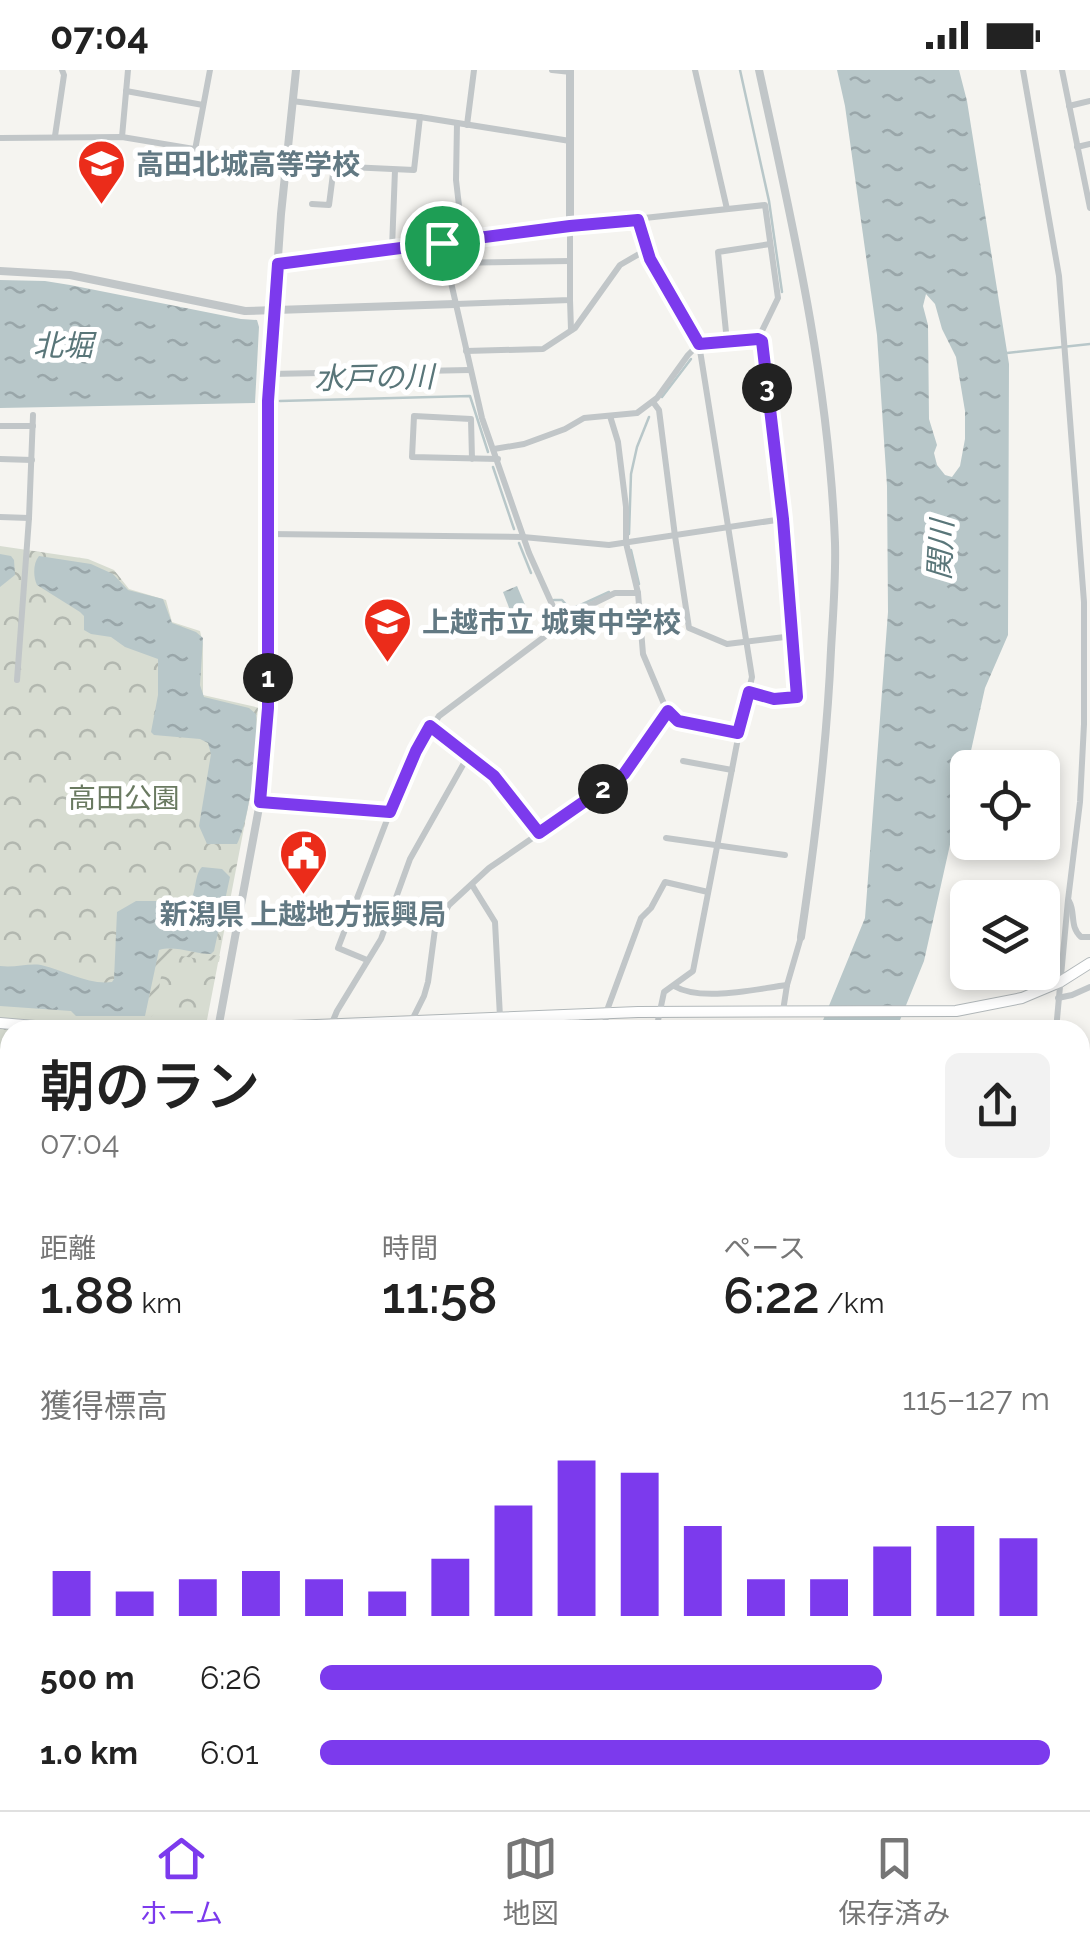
<!DOCTYPE html>
<html lang="ja">
<head>
<meta charset="utf-8">
<style>
  body { margin:0; font-family:Raleway,"Noto Sans JP",sans-serif; background:#f2f2f2; color:#222; height:100vh; display:flex; flex-direction:column; font-size:38px; white-space:nowrap }
  * { box-sizing:border-box; margin:0 }
  p { font-size:32px; color:#767676 }
  .icon { flex:none; width:55px; height:55px; fill:none; stroke:currentColor; stroke-width:2; stroke-linecap:round; stroke-linejoin:round }
  .map { position:relative; flex:1; overflow:hidden }
  .drawer { position:absolute; left:0px; top:950px; width:1090px; height:790px; display:flex; flex-direction:column; background:#fff; border-radius:30px 30px 0 0; box-shadow:0 5px 15px #0003 }
  .drawer>* { flex:none }
  .tools { position:absolute; left:950px; top:680px; display:grid; gap:20px }
  .tools a { display:grid; place-items:center; width:110px; height:110px; border-radius:15px; background:#fff; box-shadow:0 5px 15px #0003; font-size:50px }
  .pin { position:absolute; display:grid; place-items:center; width:85px; height:85px; color:#fff; margin:-42px; border:5px solid #fff; border-radius:50%; box-shadow:0 2px 10px #0007 }
  .km { position:absolute; width:50px; height:50px; margin:-25px; border-radius:50%; background:#222; color:#fff; font-size:28px; line-height:50px; text-align:center }
  .round { display:grid; place-items:center; flex:none; width:105px; height:105px; border-radius:15px; background:#f2f2f2 }
  .headline { display:flex; align-items:center; justify-content:space-between; height:170px; padding:0 40px }
  h1 { font-size:55px; font-weight:600; line-height:75px }
  .stats { display:grid; grid-template-columns:repeat(3,1fr); gap:15px; height:170px; padding:10px 40px }
  .stats div { display:grid; align-content:center }
  .stats b { font-size:50px; font-weight:600 }
  .stats small { font-size:28px; font-weight:400 }
  .stats p { font-size:28px }
  .chart { height:280px; padding:20px 40px }
  .chart p { display:flex; justify-content:space-between }
  .chart svg { width:100%; height:180px; margin-top:10px; stroke:#7c3aed; stroke-width:6 }
  ul { padding:0 40px; list-style:none; font-size:32px }
  li { display:grid; grid-template-columns:160px 120px 1fr; align-items:center; height:75px }
  li i { height:25px; border-radius:12px; background:#7c3aed }
  .status { display:flex; justify-content:space-between; align-items:center; height:70px; padding:0 50px; background:#fff; direction:ltr }
  .status svg { height:28px; fill:currentColor }
  .tab-bar { display:flex; justify-content:space-around; align-items:center; height:140px; border-top:2px solid #e0e0e0; background:#fff; font-size:28px; color:#767676 }
  .tab-bar a { display:grid; justify-items:center; gap:5px }
  .tab-bar .current { color:#7c3aed }
  .map>svg:first-child { display:block }
  .forest { fill:url(#forest-crowns) }
  .garden { fill:url(#garden-furrows) }
  .pitch { fill:#d7dcd1 }
  .water { fill:url(#water-ripples); fill-rule:evenodd }
  .lines { fill:none; stroke-linecap:round; stroke-linejoin:round }
  .stream { stroke:#b8c7c9; stroke-width:2.5 }
  .primary-casing { stroke:#b2b8ba; stroke-width:12 }
  .minor { stroke:#c1c6c8; stroke-width:6 }
  .tertiary { stroke:#c1c6c8; stroke-width:8 }
  .primary { stroke:#fff; stroke-width:10 }
  .route-casing { stroke:#fff; stroke-width:20 }
  .route { stroke:#7c3aed; stroke-width:12 }
  .labels { text-anchor:middle; stroke-width:10; stroke-linejoin:round; paint-order:stroke }
  .poi-label { font-size:28px; font-weight:bold; fill:#627983; stroke:#fff; text-anchor:start }
  .park-label { font-size:28px; fill:#6a7a61; stroke:#fff }
  .water-label { font-size:30px; font-style:italic; fill:#597679; stroke:#fff }
</style>
</head>
<body>
<div class="status"><b>07:04</b><svg viewBox="0 0 49 12"><path d="M0 12V9h3v3zM5 12V6h3v6zM10 12V3h3v9zM15 12V0h3v12zM26 1h20v11H26zM47 4h2v5h-2z"/></svg></div>
<div class="map">
<svg width="1090" height="1740" viewBox="0 0 1090 1740">
  <defs>
    <pattern id="forest-crowns" width="20" height="18" patternUnits="userSpaceOnUse" patternTransform="scale(2.5)"><rect width="20" height="18" fill="#d7dcd1"/><path d="M2 6a3 3 0 1 1 6 0M12 15a3 3 0 1 1 6 0" fill="none" stroke="#b2b7af"/></pattern>
    <pattern id="garden-furrows" width="10" height="10" patternUnits="userSpaceOnUse" patternTransform="scale(2.5)"><rect width="10" height="10" fill="#d7dcd1"/><path d="M-1 1l2-2M0 10L10 0M9 11l2-2" fill="none" stroke="#b2b7af"/></pattern>
    <pattern id="water-ripples" width="26" height="14" patternUnits="userSpaceOnUse" patternTransform="scale(2.5)"><rect width="26" height="14" fill="#b8c7c9"/><path d="M2 4q2-2 4 0t4 0M15 11q2-2 4 0t4 0" fill="none" stroke="#99a6a9"/></pattern>
  </defs>
  <rect width="100%" height="100%" fill="#f5f4f0"/>
  <!-- forest -->
  <polygon class="forest" points="0,476 88,489 114,500 129,519 166,530 172,552 200,561 203,574 203,625 260,638 253,711 207,950 208,960 10,960 9,1261 0,1261"/>
  <!-- garden -->
  <polygon class="garden" points="167,878 220,886 219,892 168,884 163,895 155,942 151,947 146,947 156,885 160,879"/>
  <!-- pitch -->
  <rect class="pitch" x="0" y="1213" width="10" height="39"/>
  <!-- water -->
  <g class="water">
    <path d="M837 0H959L967 31 1009 294 1008 565 985 618 924 891 896 960H819L865 848 888 542 887 416 877 265 845 36ZM926 224 935 234 942 259 956 287 965 341V369L960 396 952 407 945 405 937 395 934 383 937 375 929 349 928 255 923 236Z"/>
    <polygon points="0,210 45,211 70,215 241,249 257,250 259,257 255,333 0,338"/>
    <polygon points="0,484 11,486 14,490 15,505 0,517"/>
    <path d="M39 486 91 494 113 504 128 520 163 529 172 553 196 562 203 568 200 615 204 627 249 638 256 644C259 672 250 749 237 774H207L199 756 211 684 208 673 200 669 154 665 151 662 158 625V589L125 577 111 567 91 564 84 560V546L80 542 37 515C33 507 33 493 39 486Z"/>
    <polygon points="517,516 528,542 513,548 503,522"/>
    <path d="M202 797 222 799 230 807 214 881 211 884C194 884 175 875 159 880L145 946H76L71 941 0 936V896C15 898 28 893 41 895 66 901 88 915 112 912L114 909 117 842 136 831H190C197 821 194 805 202 797Z"/>
    <polygon points="1080,1501 1090,1516 1090,1575 1080,1564"/>
    <polygon points="787,1730 837,1730 837,1740 786,1740"/>
  </g>
  <g class="lines">
    <!-- stream -->
    <g class="stream">
      <polyline points="740,0 769,131 782,222"/>
      <polyline points="705,280 754,274"/>
      <polyline points="1007,283 1090,274"/>
      <polyline points="662,327 691,289"/>
      <polyline points="280,331 470,326 488,382"/>
      <polyline points="493,397 514,459"/>
      <polyline points="629,464 631,404 637,377 649,347"/>
      <polyline points="519,473 531,503"/>
      <polyline points="631,480 639,514"/>
      <polyline points="554,530 562,530 569,538 574,538 609,522"/>
    </g>
    <defs>
      <g id="primary">
        <polyline points="0,953 81,960"/>
        <polyline points="193,960 638,942 956,941 1022,928 1060,912 1090,893"/>
      </g>
    </defs>
    <!-- primary casing -->
    <use href="#primary" class="primary-casing"/>
    <!-- minor -->
    <g class="minor">
      <polyline points="552,0 571,2"/>
      <polyline points="695,0 727,139"/>
      <polyline points="1023,0 1059,206 1084,532 1084,654 1080,732 1068,830 1056,960"/>
      <polyline points="1062,0 1090,138"/>
      <polyline points="126,21 203,35"/>
      <polyline points="292,31 420,47 570,71"/>
      <polyline points="1069,36 1090,31"/>
      <polyline points="457,53 456,110 463,170"/>
      <polyline points="467,55 474,0"/>
      <polyline points="55,66 64,5 62,0"/>
      <polyline points="122,67 128,0"/>
      <polyline points="0,68 122,67 285,94 414,100 420,47"/>
      <polyline points="1077,77 1090,74"/>
      <polyline points="195,80 210,0"/>
      <polyline points="312,134 329,135 334,96"/>
      <polyline points="638,150 650,189 699,274 752,607 739,663 693,901 664,922 656,960"/>
      <polyline points="442,173 482,348 529,483 560,552"/>
      <polyline points="392,178 395,100"/>
      <polyline points="446,193 570,191"/>
      <polyline points="278,194 570,156 765,135 778,228 758,269 761,271 783,449 793,566 727,574 689,558 675,466 659,340 653,332"/>
      <polyline points="570,230 571,260"/>
      <polyline points="456,234 570,230 570,156"/>
      <polyline points="727,272 718,182 770,174"/>
      <polyline points="466,281 543,279 575,258 620,195 646,180"/>
      <polyline points="270,304 470,300"/>
      <polyline points="610,346 618,372 626,437 626,473 638,523 643,584 667,641 678,651 739,663"/>
      <polyline points="0,356 33,356"/>
      <polyline points="494,379 524,374 565,359 584,348 637,343 657,328 688,285 699,274 758,269"/>
      <polyline points="0,389 32,390"/>
      <polyline points="472,389 471,349 414,346 412,387 498,389"/>
      <polyline points="0,447 29,448"/>
      <polyline points="268,464 523,467 609,475 783,449"/>
      <polyline points="17,610 29,448 33,345"/>
      <polyline points="749,622 774,629 797,627 793,566"/>
      <polyline points="430,656 494,706 539,763"/>
      <polyline points="683,691 732,700"/>
      <polyline points="260,732 390,742 416,681 439,646 580,540 615,523 638,523"/>
      <polyline points="666,768 785,785"/>
      <polyline points="472,815 495,852 500,947 496,960"/>
      <path d="M1069 831C1076 843 1069 856 1081 867H1090"/>
      <polyline points="367,890 338,878 390,742"/>
      <path d="M674 916C701 932 755 919 787 915"/>
      <polyline points="1058,928 1072,925 1090,917"/>
      <polyline points="783,941 787,915 801,867"/>
      <polyline points="412,950 424,926 428,912 435,859 449,835 489,798 624,705 667,641"/>
      <polyline points="332,953 337,941 381,869 410,789 468,686"/>
      <polyline points="605,960 606,943 641,848 651,838 665,812 708,822"/>
      <polyline points="1080,1024 1090,1023"/>
      <polyline points="1080,1046 1090,1045"/>
      <polyline points="1090,1184 1090,1225"/>
      <polyline points="1080,1281 1090,1338"/>
      <polyline points="0,1293 10,1293"/>
      <polyline points="493,1730 503,1740"/>
      <polyline points="694,1730 722,1734 722,1730"/>
      <polyline points="917,1730 918,1740"/>
      <polyline points="420,1733 428,1740"/>
      <polyline points="624,1740 624,1730"/>
      <polyline points="874,1740 875,1730"/>
    </g>
    <!-- tertiary -->
    <g class="tertiary">
      <path d="M759 0C793 156 829 312 835 473 836 509 833 544 831 580 827 676 815 772 801 867"/>
      <polyline points="570,156 570,0"/>
      <polyline points="0,201 70,205 245,241 455,234"/>
      <polyline points="575,945 575,960"/>
      <polyline points="218,959 260,732 268,638 268,331 281,144 296,0"/>
      <polyline points="401,1740 430,1730"/>
      <polyline points="574,1740 574,1730"/>
    </g>
    <!-- primary -->
    <use href="#primary" class="primary"/>
  </g>
  <g class="lines">
    <defs>
      <polygon id="route" points="638,150 650,189 699,274 758,269 762,271 783,449 797,627 774,629 749,622 738,663 678,651 668,641 624,704 539,763 494,706 430,656 416,681 390,742 260,732 268,638 268,331 278,194 570,156"/>
    </defs>
    <!-- route casing -->
    <use href="#route" class="route-casing"/>
    <!-- route -->
    <use href="#route" class="route"/>
  </g>
  <!-- icons -->
  <defs>
    <symbol id="school-pin" viewBox="-11 -11 22 30"><path d="M0 17L-7.5 6A9.5 9.5 0 1 1 7.5 6Z" fill="#eb2c1a" stroke="#fff"/><path d="M0-5L7-2L0 1L-7-2ZM-4 1L0 2.5L4 1V4Q0 6-4 4Z" fill="#fff"/></symbol>
    <symbol id="civic-pin" viewBox="-11 -11 22 30"><path d="M0 17L-7.5 6A9.5 9.5 0 1 1 7.5 6Z" fill="#eb2c1a" stroke="#fff"/><path d="M-.6-6.5H3V-4.5H.6V-3L4-1V1h2V6H-6V1h2V-1L-.6-3ZM-1.2 2.5V6h2.4V2.5Z" fill="#fff"/></symbol>
  </defs>
  <g fill-rule="evenodd">
    <use href="#school-pin" x="74" y="66" width="55" height="75"/>
    <use href="#school-pin" x="360" y="524" width="55" height="75"/>
    <use href="#civic-pin" x="276" y="756" width="55" height="75"/>
  </g>
  <g class="labels">
    <!-- poi labels -->
    <g class="poi-label">
      <text x="136" y="104">高田北城高等学校</text>
      <text x="422" y="562">上越市立 城東中学校</text>
      <text x="303" y="854" text-anchor="middle">新潟県 上越地方振興局</text>
    </g>
    <!-- park labels -->
    <g class="park-label">
      <text x="124" y="738">高田公園</text>
    </g>
    <!-- water labels -->
    <g class="water-label">
      <text x="63" y="286">北堀</text>
      <text transform="translate(374 308) rotate(-1)" y="10">水戸の川</text>
      <text transform="translate(941 480) rotate(-87)" y="10">関川</text>
    </g>
  </g>
</svg>
<div class="tools">
<a><svg class="icon" aria-label="locate" viewBox="0 0 24 24"><circle cx="12" cy="12" r="6"/><path d="M12 2v4M12 18v4M2 12h4M18 12h4"/></svg></a>
<a><svg class="icon" aria-label="layers" viewBox="0 0 24 24"><path d="M12 4l9 5-9 5-9-5zM3 14l9 5 9-5"/></svg></a>
</div>
<div class="pin" style="left:442px;top:173px;background:#1e9e55"><svg class="icon" aria-label="arrive" viewBox="0 0 24 24"><path d="M6 21V4h12l-3 4 3 4H6"/></svg></div>
<b class="km" style="left:268px;top:608px">1</b>
<b class="km" style="left:603px;top:719px">2</b>
<b class="km" style="left:767px;top:318px">3</b>
<section class="drawer">
<div class="headline"><div><h1>朝のラン</h1><p>07:04</p></div><a class="round"><svg class="icon" aria-label="share" viewBox="0 0 24 24"><path d="M12 15V3M7 8l5-5 5 5M5 13v7h14v-7"/></svg></a></div>
<div class="stats">
<div><p>距離</p><b>1.88<small> km</small></b></div>
<div><p>時間</p><b>11:58</b></div>
<div><p>ペース</p><b>6:22<small> /km</small></b></div>
</div>
<div class="chart"><p><span>獲得標高</span>115–127 m</p>
<svg viewBox="0 0 160 44" preserveAspectRatio="none"><path d="M5 44V33M15 44V38M25 44V35M35 44V33M45 44V35M55 44V38M65 44V30M75 44V17M85 44V6M95 44V9M105 44V22M115 44V35M125 44V35M135 44V27M145 44V22M155 44V25"/></svg>
</div>
<ul>
<li><b>500 m</b>6:26<i style="width:77%"></i></li>
<li><b>1.0 km</b>6:01<i style="width:100%"></i></li>
</ul>
</section>
</div>
<nav class="tab-bar">
<a class="current"><svg class="icon" aria-label="home" viewBox="0 0 24 24"><path d="M3 11l9-7 9 7M6 9v11h12V9"/></svg>ホーム</a>
<a><svg class="icon" aria-label="map" viewBox="0 0 24 24"><path d="M3 6l6-2 6 2 6-2v14l-6 2-6-2-6 2zM9 4v14M15 6v14"/></svg>地図</a>
<a><svg class="icon" aria-label="saved" viewBox="0 0 24 24"><path d="M7 4h10v16l-5-4-5 4z"/></svg>保存済み</a>
</nav>
</body>
</html>
